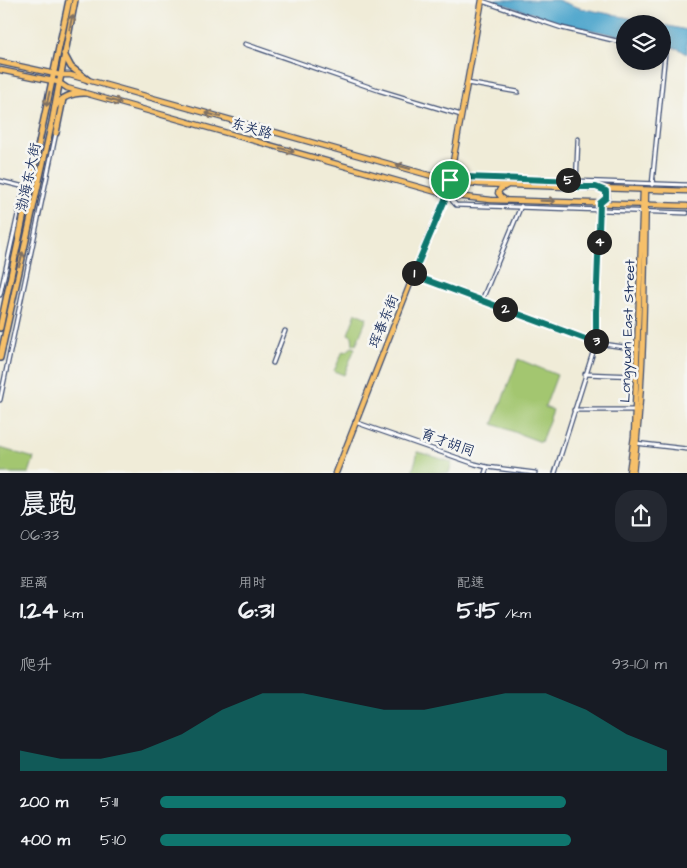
<!DOCTYPE html>
<html lang="zh">
<head>
<meta charset="utf-8">
<style>
  body { margin:0; font-family:"Architects Daughter","LXGW WenKai TC",sans-serif; background:#242831; color:#f1f3f6; height:100vh; display:flex; flex-direction:column; font-size:19px; white-space:nowrap }
  * { box-sizing:border-box; margin:0 }
  p { font-size:16px; color:#9ea1a6 }
  .icon { flex:none; width:28px; height:28px; fill:none; stroke:currentColor; stroke-width:2; stroke-linecap:round; stroke-linejoin:round }
  .map { position:relative; height:473px; overflow:hidden }
  .drawer { display:flex; flex-direction:column; background:#171b24; flex:1 }
  .drawer>* { flex:none }
  .controls { position:absolute; left:616px; top:15px; display:grid; gap:10px }
  .controls a { display:grid; place-items:center; width:55px; height:55px; border-radius:50%; background:#171b24; box-shadow:0 2px 12px #0003; font-size:25px }
  .pin { position:absolute; display:grid; place-items:center; width:42px; height:42px; color:#fff; margin:-21px; border:2px solid #fff; border-radius:50%; box-shadow:0 1px 5px #0007 }
  .km { position:absolute; width:25px; height:25px; margin:-12px; border-radius:50%; background:#222; color:#fff; font-size:14px; line-height:25px; text-align:center }
  .round { display:grid; place-items:center; flex:none; width:52px; height:52px; border-radius:20px; background:#242831 }
  .head { display:flex; align-items:center; justify-content:space-between; height:85px; padding:0 20px }
  h1 { font-size:28px; font-weight:800; line-height:38px }
  .stats { display:grid; grid-template-columns:repeat(3,1fr); gap:8px; height:85px; padding:5px 20px }
  .stats div { display:grid; align-content:center }
  .stats b { font-size:25px; font-weight:800 }
  .stats small { font-size:14px; font-weight:400 }
  .stats p { font-size:14px }
  .chart { height:140px; padding:10px 20px }
  .chart p { display:flex; justify-content:space-between }
  .chart svg { width:100%; height:90px; margin-top:5px; fill:#0f766e; opacity:.7 }
  ul { padding:0 20px; list-style:none; font-size:16px }
  li { display:grid; grid-template-columns:80px 60px 1fr; align-items:center; height:38px }
  li i { height:12px; border-radius:6px; background:#0f766e }
  .map>svg:first-child { display:block }
  .green { fill:#a3c66f; stroke:#5f7a66 }
  .water { fill:#51a7cd; stroke:#366b96 }
  .lines { fill:none; stroke-linecap:round; stroke-linejoin:round }
  .minor-casing { stroke:#3b4b70; stroke-width:5.5 }
  .major-casing { stroke:#3b4b70; stroke-width:7 }
  .highway-casing { stroke:#3b4b70; stroke-width:8 }
  .minor { stroke:#fff; stroke-width:3 }
  .major { stroke:#f6c06b; stroke-width:4.5 }
  .highway { stroke:#f6c06b; stroke-width:5 }
  .oneway { stroke:#7e7064 }
  .route-casing { stroke:#fff; stroke-width:10 }
  .route { stroke:#0f766e; stroke-width:6 }
  .labels { text-anchor:middle; stroke-width:5; stroke-linejoin:round; paint-order:stroke }
  .street-label { font-size:14px; fill:#1b2f5e; stroke:#f6f6f2 }
</style>
</head>
<body>
<div class="map">
<svg width="687" height="473" viewBox="0 0 687 473">
  <rect width="100%" height="100%" fill="#f6f6f2"/>
  <filter id="ink" filterUnits="userSpaceOnUse"><feTurbulence type="fractalNoise" baseFrequency=".02" numOctaves="2"/><feDisplacementMap in="SourceGraphic" scale="10" xChannelSelector="R" yChannelSelector="G"/><feConvolveMatrix kernelMatrix="1 2 1 2 8 2 1 2 1" color-interpolation-filters="sRGB"/></filter>
  <filter id="wash" filterUnits="userSpaceOnUse"><feTurbulence type="fractalNoise" baseFrequency=".0096" numOctaves="4" result="noise"/><feDisplacementMap in="SourceGraphic" scale="20" xChannelSelector="R" yChannelSelector="G"/><feGaussianBlur stdDeviation="1.12" result="paint"/><feColorMatrix in="noise" values="0 0 0 0 0 0 0 0 0 0 0 0 0 0 0 0 0 1.4 0 .05"/><feComposite in="paint" operator="in"/></filter>
  <g filter="url(#wash)">
    <rect width="100%" height="100%" fill="#f0ecd8"/>
    <!-- green -->
    <g class="green">
      <polygon points="356,313 367,318 356,345 353,344 352,336 348,334"/>
      <polygon points="352,347 355,348 344,375 334,371 343,351 346,352"/>
      <polygon points="518,359 557,375 545,407 553,410 541,442 493,424"/>
      <polygon points="0,448 34,458 29,473 0,473"/>
      <polygon points="418,452 452,462 449,473 412,473"/>
    </g>
    <!-- water -->
    <g class="water">
      <polygon points="491,0 557,0 580,8 658,24 625,24 625,37 568,25"/>
      <polygon points="663,25 687,30 687,54 679,49 663,45"/>
    </g>
  </g>
  <g filter="url(#ink)">
    <g class="lines">
      <defs>
        <g id="minor">
          <polyline points="482,1 562,28 625,43"/>
          <polyline points="245,44 378,90 461,115"/>
          <polyline points="467,83 518,92"/>
          <polyline points="453,180 464,177 687,185"/>
          <polyline points="0,181 29,188"/>
          <polyline points="652,185 665,53 662,52"/>
          <polyline points="576,187 578,139"/>
          <polyline points="447,195 456,205 687,213"/>
          <polyline points="413,275 596,343 638,349"/>
          <polyline points="0,295 24,187"/>
          <polyline points="482,300 521,206"/>
          <polyline points="273,363 285,331"/>
          <polyline points="585,374 637,376"/>
          <polyline points="0,400 56,133"/>
          <polyline points="574,410 635,410"/>
          <polyline points="355,422 475,464 487,467 535,473"/>
          <polyline points="635,443 687,449"/>
          <polyline points="485,473 487,467"/>
          <polyline points="555,473 596,343 595,312 600,203"/>
        </g>
        <g id="major">
          <polyline points="0,62 60,75 70,75 450,181 480,184 687,191"/>
          <polyline points="0,70 58,82 67,88 447,195 491,200 687,206"/>
          <polyline points="601,188 605,190 607,194 607,198 601,202"/>
          <polyline points="504,199 501,197 498,193 500,189 506,186"/>
          <polyline points="336,473 430,233 447,195 482,0"/>
          <polyline points="629,473 634,436 643,190"/>
          <path d="M633 473C645 380 644 284 646 190"/>
        </g>
        <g id="highway">
          <polyline points="64,54 71,67 88,80"/>
          <path d="M55 107C61 97 73 93 84 93"/>
          <polyline points="56,133 63,99"/>
          <polyline points="0,328 69,0"/>
          <polyline points="0,358 52,122 75,0"/>
        </g>
      </defs>
      <!-- minor casing -->
      <use href="#minor" class="minor-casing"/>
      <!-- major casing -->
      <use href="#major" class="major-casing"/>
      <!-- highway casing -->
      <use href="#highway" class="highway-casing"/>
      <!-- minor -->
      <use href="#minor" class="minor"/>
      <!-- major -->
      <use href="#major" class="major"/>
      <!-- highway -->
      <use href="#highway" class="highway"/>
    </g>
    <!-- one-way arrows -->
    <defs><path id="oneway-shaft" d="M-6 0H5M1.5-3L5.5 0L1.5 3" fill="none" stroke-width="1.6" stroke-linecap="round" stroke-linejoin="round" transform="scale(1.25)"/></defs>
    <g class="oneway">
      <use href="#oneway-shaft" transform="translate(71 22) rotate(-78)"/>
      <use href="#oneway-shaft" transform="translate(48 99) rotate(102)"/>
      <use href="#oneway-shaft" transform="translate(114 101) rotate(16)"/>
      <use href="#oneway-shaft" transform="translate(213 115) rotate(-164)"/>
      <use href="#oneway-shaft" transform="translate(287 150) rotate(16)"/>
      <use href="#oneway-shaft" transform="translate(403 167) rotate(-164)"/>
      <use href="#oneway-shaft" transform="translate(548 201) rotate(2)"/>
      <use href="#oneway-shaft" transform="translate(21 259) rotate(-76)"/>
    </g>
  </g>
  <g class="lines" filter="url(#ink)">
    <defs>
      <polygon id="route" points="464,177 576,181 576,187 596,187 606,191 606,198 600,203 596,312 596,343 413,275 447,195 450,180"/>
    </defs>
    <!-- route casing -->
    <use href="#route" class="route-casing"/>
    <!-- route -->
    <use href="#route" class="route"/>
  </g>
  <g class="labels">
    <!-- street labels -->
    <g class="street-label">
      <text transform="translate(252 128) rotate(16)" y="5">东关路</text>
      <text transform="translate(28 177) rotate(-78)" y="5">渤海东大街</text>
      <text transform="translate(383 321) rotate(-68)" y="5">珲春东街</text>
      <text transform="translate(627 331) rotate(-88)" y="5">Longyuan East Street</text>
      <text transform="translate(448 442) rotate(20)" y="5">育才胡同</text>
    </g>
  </g>
</svg>
<div class="controls">
<a><svg class="icon" aria-label="layers" viewBox="0 0 24 24"><path d="M12 4l9 5-9 5-9-5zM3 14l9 5 9-5"/></svg></a>
</div>
<div class="pin" style="left:450px;top:180px;background:#1e9e55"><svg class="icon" aria-label="arrive" viewBox="0 0 24 24"><path d="M6 21V4h12l-3 4 3 4H6"/></svg></div>
<b class="km" style="left:414px;top:273px">1</b>
<b class="km" style="left:505px;top:309px">2</b>
<b class="km" style="left:596px;top:341px">3</b>
<b class="km" style="left:599px;top:242px">4</b>
<b class="km" style="left:568px;top:180px">5</b>
</div>
<section class="drawer">
<div class="head"><div><h1>晨跑</h1><p>06:33</p></div><a class="round"><svg class="icon" aria-label="share" viewBox="0 0 24 24"><path d="M12 15V3M7 8l5-5 5 5M5 13v7h14v-7"/></svg></a></div>
<div class="stats">
<div><p>距离</p><b>1.24<small> km</small></b></div>
<div><p>用时</p><b>6:31</b></div>
<div><p>配速</p><b>5:15<small> /km</small></b></div>
</div>
<div class="chart"><p><span>爬升</span>93–101 m</p>
<svg viewBox="0 0 160 44" preserveAspectRatio="none"><path d="M0 44V34L10 38L20 38L30 34L40 26L50 14L60 6L70 6L80 10L90 14L100 14L110 10L120 6L130 6L140 14L150 26L160 34V44z"/></svg>
</div>
<ul>
<li><b>200 m</b>5:11<i style="width:80%"></i></li>
<li><b>400 m</b>5:10<i style="width:81%"></i></li>
</ul>
</section>
</body>
</html>
